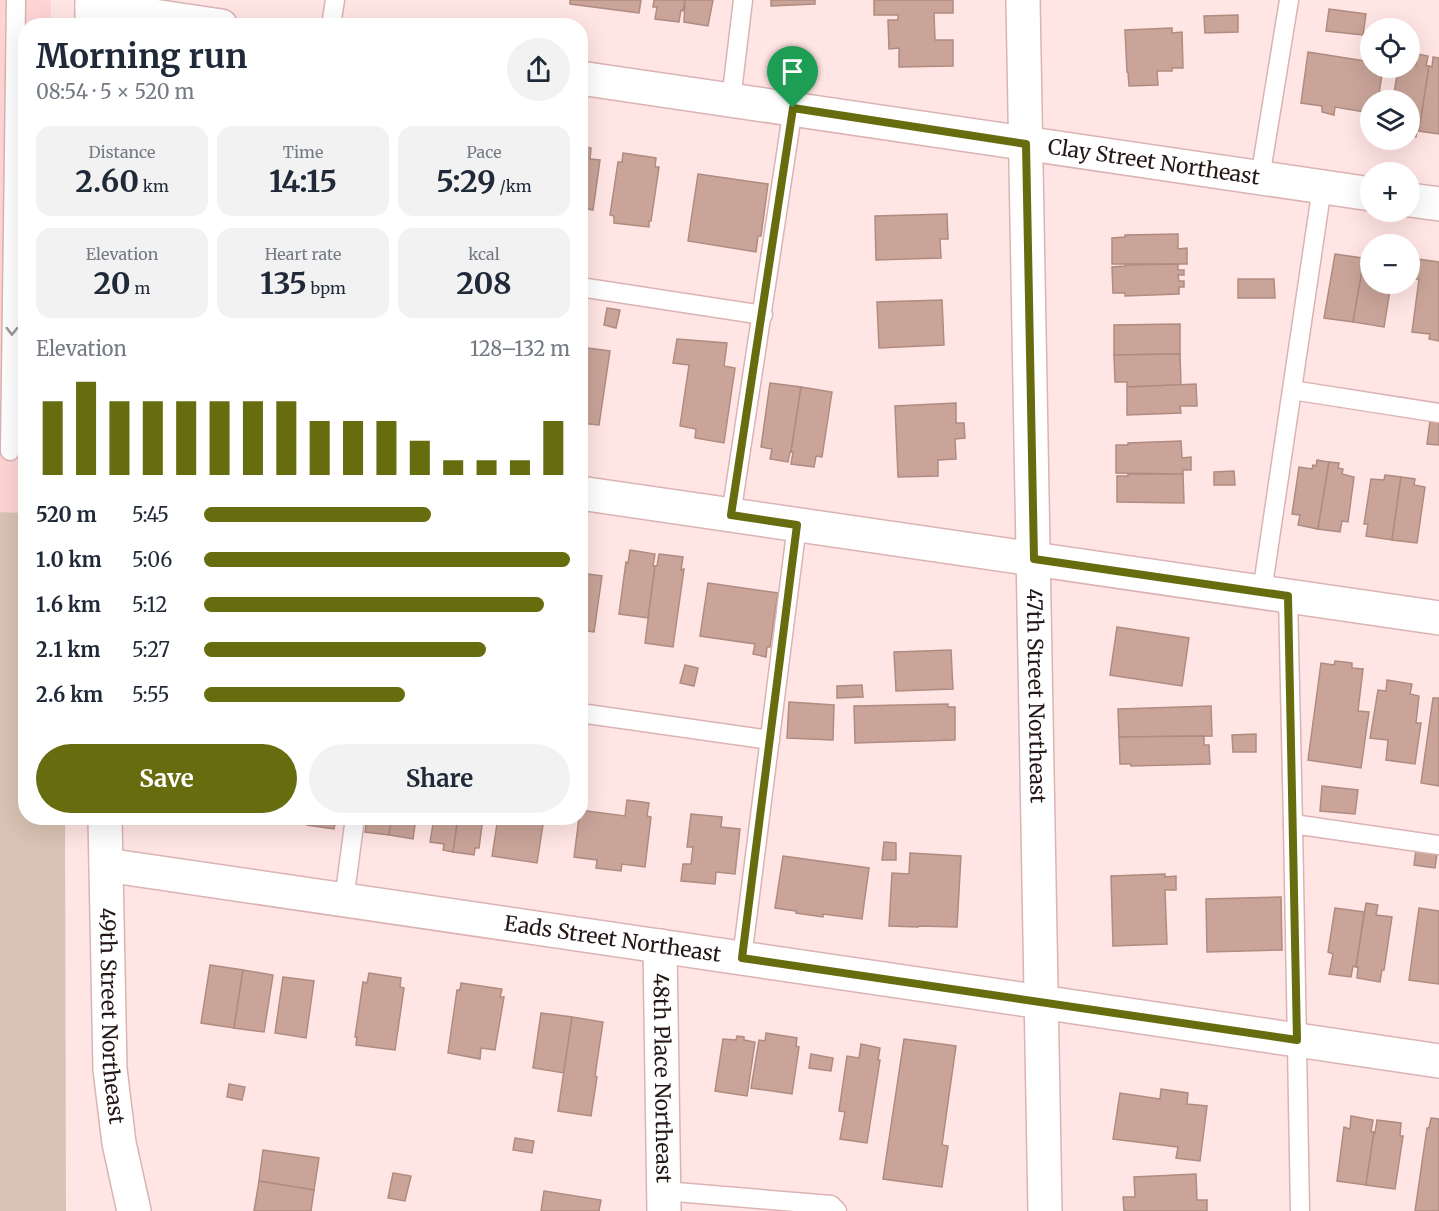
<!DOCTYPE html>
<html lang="en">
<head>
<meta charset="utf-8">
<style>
  body { margin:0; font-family:Merriweather,serif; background:#f2f2f3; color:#1f2937; height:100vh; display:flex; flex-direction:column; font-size:22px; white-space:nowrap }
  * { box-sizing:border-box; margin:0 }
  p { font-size:20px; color:#747a83 }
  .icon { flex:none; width:33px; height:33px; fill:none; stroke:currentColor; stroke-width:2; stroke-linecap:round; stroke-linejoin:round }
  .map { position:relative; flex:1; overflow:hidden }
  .side { position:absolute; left:18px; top:18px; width:570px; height:807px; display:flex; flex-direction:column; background:#fff; border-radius:24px; box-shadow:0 6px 24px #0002 }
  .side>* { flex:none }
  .controls { position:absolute; left:1360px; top:18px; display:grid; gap:12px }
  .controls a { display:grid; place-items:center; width:60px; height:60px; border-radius:50%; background:#fff; box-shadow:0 6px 24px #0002; font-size:30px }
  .pin { position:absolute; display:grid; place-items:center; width:51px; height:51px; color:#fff; margin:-62px -26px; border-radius:50% 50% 50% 0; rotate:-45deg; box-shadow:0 0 6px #0007 }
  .pin .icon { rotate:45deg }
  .round { display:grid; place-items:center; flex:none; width:63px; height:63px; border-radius:32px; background:#f2f2f3 }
  .headline { display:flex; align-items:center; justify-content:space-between; height:102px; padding:0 18px }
  h1 { font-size:33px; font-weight:700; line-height:45px }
  .figures { display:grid; grid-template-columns:repeat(3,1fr); gap:9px; height:102px; padding:6px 18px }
  .figures div { display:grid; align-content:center; border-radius:15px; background:#f2f2f3; text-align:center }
  .figures b { font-size:30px; font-weight:700 }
  .figures small { font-size:16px; font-weight:400 }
  .figures p { font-size:16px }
  .chart { height:168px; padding:12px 18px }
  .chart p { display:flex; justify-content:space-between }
  .chart svg { width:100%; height:108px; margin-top:6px; stroke:#676c0e; stroke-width:6 }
  .button { display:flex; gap:12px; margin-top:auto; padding:12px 18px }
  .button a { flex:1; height:69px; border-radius:36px; background:#676c0e; color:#fff; font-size:24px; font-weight:700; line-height:69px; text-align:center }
  .button a+a { background:#f2f2f3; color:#1f2937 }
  ul { padding:0 18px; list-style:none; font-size:20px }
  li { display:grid; grid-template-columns:96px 72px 1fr; align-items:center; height:45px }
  li i { height:15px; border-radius:8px; background:#676c0e }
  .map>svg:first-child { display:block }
  .built { fill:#fed5d4 }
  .green { fill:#dac3b4 }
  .building { fill:#caa499; stroke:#af8b80; stroke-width:1.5 }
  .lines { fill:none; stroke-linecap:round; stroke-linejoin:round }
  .service-casing { stroke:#dcb3b3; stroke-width:21 }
  .minor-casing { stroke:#dcb3b3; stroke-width:36 }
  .tertiary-casing { stroke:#dcb3b3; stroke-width:36 }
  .service { stroke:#fff; stroke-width:18 }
  .minor { stroke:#fff; stroke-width:33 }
  .tertiary { stroke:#fff; stroke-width:33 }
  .oneway { stroke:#9d9797 }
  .route-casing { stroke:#fff; stroke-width:12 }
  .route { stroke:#676c0e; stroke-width:8 }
  .labels { text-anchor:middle; stroke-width:4.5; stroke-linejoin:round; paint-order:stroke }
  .street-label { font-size:21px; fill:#261717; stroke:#fff }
</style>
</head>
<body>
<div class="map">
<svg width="1439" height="1211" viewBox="0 0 1439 1211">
  <rect width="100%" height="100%" fill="#ffe5e4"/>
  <!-- built -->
  <polygon class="built" points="0,0 51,0 51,25 26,26 25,513 0,512"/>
  <!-- green -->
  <polygon class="green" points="0,512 25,513 26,818 65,818 66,1211 0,1211"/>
  <!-- building -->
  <g class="building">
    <polygon points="570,0 641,0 639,13 570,4"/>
    <polygon points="654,0 685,0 683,11 681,10 679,22 655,19 657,7 653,7"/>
    <polygon points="685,0 713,0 708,26 684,22"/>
    <polygon points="771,0 815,0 815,4 771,6"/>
    <polygon points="874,0 953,0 953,13 934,13 935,40 953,40 953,66 899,67 899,48 889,49 888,20 898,20 898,15 874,15"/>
    <polygon points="1329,9 1366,14 1363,35 1326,31"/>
    <polygon points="1238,15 1238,32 1205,33 1204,16"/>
    <polygon points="1172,28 1172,33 1182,32 1183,68 1172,68 1172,71 1157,71 1158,85 1129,86 1128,72 1127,72 1125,30"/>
    <polygon points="1308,52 1371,62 1371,68 1383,68 1378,100 1371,100 1371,113 1335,107 1334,115 1322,112 1322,106 1301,103"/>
    <polygon points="1417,54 1428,56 1426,66 1429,66 1419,131 1417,131 1416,137 1410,136 1410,100 1393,100 1398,68 1410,68 1410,64 1416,65"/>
    <polygon points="1433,57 1439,58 1439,134 1419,131 1429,66 1432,67"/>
    <polygon points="580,146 591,148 590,159 600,160 593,210 582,208 581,221"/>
    <polygon points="623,153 656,158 655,167 659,167 651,221 649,221 649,227 614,223 614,216 610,215 618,162 622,162"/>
    <polygon points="698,174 768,184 761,236 758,236 756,252 688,241"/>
    <polygon points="947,214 948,239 940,239 941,258 876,260 875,216"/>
    <polygon points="1178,234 1178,249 1187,248 1187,264 1112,264 1112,238 1125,237 1125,235"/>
    <polygon points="1335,254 1362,258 1360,270 1362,271 1353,322 1324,318"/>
    <polygon points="1366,259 1371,260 1371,284 1391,284 1384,327 1353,322 1362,271 1364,271"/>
    <polygon points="1418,259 1439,262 1439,341 1429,339 1430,334 1412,332 1419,279 1415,279"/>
    <polygon points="1178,264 1178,270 1184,270 1184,275 1178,275 1179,281 1184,281 1184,287 1179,287 1179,294 1125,296 1125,293 1113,293 1112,267 1125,266 1125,265"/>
    <polygon points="1238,279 1274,279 1275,298 1238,298"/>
    <polygon points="942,300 944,345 879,348 877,302"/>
    <polygon points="607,308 620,310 616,328 604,325"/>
    <polygon points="1180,324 1180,354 1114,355 1114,325"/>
    <polygon points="677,339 727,343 724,366 735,368 724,443 695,438 696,429 680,426 689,365 673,363"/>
    <polygon points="580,347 610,351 599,425 580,423"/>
    <polygon points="1180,354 1181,385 1127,387 1127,382 1115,382 1114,355"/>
    <polygon points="770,383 801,387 791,452 790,452 788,462 770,459 772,449 761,447"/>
    <polygon points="1196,384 1197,406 1180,406 1181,413 1127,415 1127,387"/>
    <polygon points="801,387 832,392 822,457 816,456 814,467 791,464 793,452 791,452"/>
    <polygon points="956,403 956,423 964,423 965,438 955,439 956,459 938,460 938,476 898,477 895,406"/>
    <polygon points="1430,421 1439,422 1439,445 1427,444"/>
    <polygon points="1181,441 1182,458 1191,457 1191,470 1183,470 1183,474 1116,473 1116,445 1128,445 1128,443"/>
    <polygon points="1317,460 1329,462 1318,529 1298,525 1300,515 1292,514 1299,467 1312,469 1313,465 1316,466"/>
    <polygon points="1329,462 1339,463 1338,468 1343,469 1342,474 1354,477 1348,522 1342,521 1340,532 1318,529"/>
    <polygon points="1234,471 1235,485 1214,485 1214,472"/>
    <polygon points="1128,474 1183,474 1184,503 1117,502 1117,476 1128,476"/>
    <polygon points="1385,475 1401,477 1392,540 1366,536 1368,524 1364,524 1371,479 1384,480"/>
    <polygon points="1401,477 1415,479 1414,485 1425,487 1417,543 1392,540"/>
    <polygon points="630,550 655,554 653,566 655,566 648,618 619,614 626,562 628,563"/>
    <polygon points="659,554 683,557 681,570 684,569 673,647 645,643 655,566 657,566"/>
    <polygon points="580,573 602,576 594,632 580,630"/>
    <polygon points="708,583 778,593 770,647 767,647 766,657 753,654 755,644 700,636"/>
    <polygon points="1117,627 1189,638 1182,686 1110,675"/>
    <polygon points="951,650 953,689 896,691 894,652"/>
    <polygon points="1335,661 1352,663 1352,668 1363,669 1358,711 1369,712 1361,768 1308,760 1321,663 1334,665"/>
    <polygon points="685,665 698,668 694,686 680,683"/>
    <polygon points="1387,680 1412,684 1410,694 1419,696 1416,723 1421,723 1415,764 1386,760 1388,740 1370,738 1378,690 1386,691"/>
    <polygon points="862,685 863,697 837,698 837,686"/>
    <polygon points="1433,698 1439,698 1439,786 1421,783"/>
    <polygon points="789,702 834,705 833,740 787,738"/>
    <polygon points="948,704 948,707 955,707 955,740 855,743 854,706"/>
    <polygon points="1211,706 1212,736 1119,737 1118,709"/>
    <polygon points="1256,734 1256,752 1233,752 1232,735"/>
    <polygon points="1204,736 1204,745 1209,745 1210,764 1131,766 1131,764 1120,764 1119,737"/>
    <polygon points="1322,786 1358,790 1355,814 1320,811"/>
    <polygon points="627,800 649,803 647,816 651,817 645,867 622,864 621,871 596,868 597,860 574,857 580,810 625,816"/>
    <polygon points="691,814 722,817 721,827 740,829 735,874 716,872 715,884 681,881 683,864 691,864 693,847 687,847"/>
    <polygon points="308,818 336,818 334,829 307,825"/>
    <polygon points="367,818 392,818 389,835 365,832"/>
    <polygon points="392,818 416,818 413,839 389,835"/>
    <polygon points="434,818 458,818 453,852 443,850 444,844 430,842"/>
    <polygon points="458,818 483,818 479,848 475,848 474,855 453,852"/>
    <polygon points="498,818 544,818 537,863 492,856"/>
    <polygon points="884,842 896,843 896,860 882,860"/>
    <polygon points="1416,850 1437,854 1435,868 1414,865"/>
    <polygon points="910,853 961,856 957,927 919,926 918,927 889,926 892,873 909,874"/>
    <polygon points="783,856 869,868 862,919 823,914 823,917 796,913 796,911 775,908"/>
    <polygon points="1165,874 1165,877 1176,876 1176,890 1165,890 1167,944 1113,946 1111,876"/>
    <polygon points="1281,897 1282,950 1207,952 1206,899"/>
    <polygon points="1366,903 1378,905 1376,915 1392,917 1384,970 1382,970 1380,982 1357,978 1358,967 1356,967"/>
    <polygon points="1335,908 1364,912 1356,967 1353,966 1351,977 1329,974 1333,954 1328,952"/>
    <polygon points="1419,908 1439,911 1439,984 1409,980"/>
    <polygon points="210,965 243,970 234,1028 201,1023"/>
    <polygon points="243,970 273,975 264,1032 234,1028"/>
    <polygon points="369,973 401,978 400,987 404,988 395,1050 356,1045 357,1037 355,1037 363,982 367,983"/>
    <polygon points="283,977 314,981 306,1038 275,1033"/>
    <polygon points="461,983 502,989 500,997 504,997 495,1050 481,1048 480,1059 448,1053 457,990 460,990"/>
    <polygon points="541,1013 572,1017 564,1073 533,1068"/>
    <polygon points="572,1017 603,1022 595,1076 597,1077 591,1116 558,1111"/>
    <polygon points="766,1033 797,1038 796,1046 799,1047 792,1094 751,1088 759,1040 765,1041"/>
    <polygon points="737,1036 744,1037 744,1040 755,1042 747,1096 715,1091 723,1039 736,1040"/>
    <polygon points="904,1039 956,1046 942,1145 948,1146 942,1187 883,1179"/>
    <polygon points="861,1044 880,1048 878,1060 880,1060 867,1143 840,1139 845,1112 839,1111 847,1056 859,1058"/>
    <polygon points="811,1054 833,1058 831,1071 809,1068"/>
    <polygon points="229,1084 245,1087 242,1100 227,1097"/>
    <polygon points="1161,1089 1188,1093 1187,1104 1207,1106 1200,1161 1176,1158 1178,1147 1113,1139 1120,1093 1160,1099"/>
    <polygon points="1351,1116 1373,1120 1371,1132 1374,1132 1366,1185 1337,1181 1344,1127 1350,1129"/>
    <polygon points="1431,1118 1439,1119 1439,1211 1415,1211 1427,1128 1429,1128"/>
    <polygon points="1377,1120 1401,1123 1400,1136 1403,1136 1395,1189 1366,1185 1374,1132 1375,1133"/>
    <polygon points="515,1138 534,1141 532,1153 513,1150"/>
    <polygon points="263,1150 319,1158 314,1190 259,1181"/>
    <polygon points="393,1173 411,1176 405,1201 388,1198"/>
    <polygon points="1196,1174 1197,1200 1207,1200 1207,1211 1124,1211 1123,1197 1135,1197 1134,1177"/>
    <polygon points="259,1181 314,1190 311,1211 254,1211"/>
    <polygon points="544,1191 601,1200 599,1211 541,1211"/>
  </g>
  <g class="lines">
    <defs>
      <g id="service">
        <polyline points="331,26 335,0"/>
        <polyline points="731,100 743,0"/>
        <polyline points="1260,178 1289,0"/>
        <polyline points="580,287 763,315"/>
        <polyline points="1292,390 1439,413"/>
        <polyline points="10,451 16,0"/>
        <polyline points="731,515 793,108"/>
        <polyline points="1262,592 1322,187"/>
        <polyline points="1288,596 1293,824 1300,1211"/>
        <polyline points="580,713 770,740"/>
        <polyline points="1293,824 1439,845"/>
        <polyline points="344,900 355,818"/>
        <polyline points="742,958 797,525"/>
        <polyline points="664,1191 831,1205 837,1211"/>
      </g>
      <g id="minor">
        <path id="s1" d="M1023 0 1045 1211"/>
        <polyline points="92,7 221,26"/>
        <path id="s2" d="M580 78 1371 194"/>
        <polyline points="1410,200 1439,204"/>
        <polyline points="580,493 1439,618"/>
        <path id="s3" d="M106 865 1041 1002 1439 1061"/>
        <path id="s4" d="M660 946 664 1211"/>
      </g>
      <g id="tertiary">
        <polyline points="92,0 92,26"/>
        <path id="s5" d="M105 818 110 1069 119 1143 134 1211"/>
      </g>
    </defs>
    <!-- service casing -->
    <use href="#service" class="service-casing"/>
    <!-- minor casing -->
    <use href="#minor" class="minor-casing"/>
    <!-- tertiary casing -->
    <use href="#tertiary" class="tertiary-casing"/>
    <!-- service -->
    <use href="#service" class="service"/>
    <!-- minor -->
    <use href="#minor" class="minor"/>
    <!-- tertiary -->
    <use href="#tertiary" class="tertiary"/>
  </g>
  <!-- one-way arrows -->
  <defs><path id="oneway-chevron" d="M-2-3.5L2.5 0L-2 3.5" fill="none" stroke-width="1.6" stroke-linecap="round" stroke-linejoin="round" transform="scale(1.5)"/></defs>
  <use class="oneway" href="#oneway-chevron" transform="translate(12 331) rotate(91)"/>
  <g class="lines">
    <defs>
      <polygon id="route" points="793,108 1026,144 1034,559 1288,596 1297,1040 742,958 797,525 731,515"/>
    </defs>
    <!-- route casing -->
    <use href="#route" class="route-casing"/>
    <!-- route -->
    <use href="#route" class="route"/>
  </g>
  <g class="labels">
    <!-- street labels -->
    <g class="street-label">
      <text dy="7" stroke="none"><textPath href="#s2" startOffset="580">Clay Street Northeast</textPath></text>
      <text dy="7" stroke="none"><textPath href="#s1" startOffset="696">47th Street Northeast</textPath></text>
      <text dy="7" stroke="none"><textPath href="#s3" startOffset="512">Eads Street Northeast</textPath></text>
      <text dy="7" stroke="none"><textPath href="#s5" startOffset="198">49th Street Northeast</textPath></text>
      <text dy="7" stroke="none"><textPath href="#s4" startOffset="132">48th Place Northeast</textPath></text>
    </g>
  </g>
</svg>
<div class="controls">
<a><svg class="icon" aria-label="locate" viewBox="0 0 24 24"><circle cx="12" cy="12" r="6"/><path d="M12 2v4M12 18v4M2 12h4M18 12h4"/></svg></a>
<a><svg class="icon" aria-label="layers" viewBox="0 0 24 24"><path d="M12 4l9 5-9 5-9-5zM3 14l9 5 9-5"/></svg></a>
<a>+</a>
<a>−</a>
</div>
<div class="pin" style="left:793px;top:108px;background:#1e9e55"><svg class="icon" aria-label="arrive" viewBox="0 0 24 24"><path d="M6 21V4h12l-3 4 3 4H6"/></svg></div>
<section class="side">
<div class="headline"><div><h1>Morning run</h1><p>08:54 · 5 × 520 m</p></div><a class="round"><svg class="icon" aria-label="share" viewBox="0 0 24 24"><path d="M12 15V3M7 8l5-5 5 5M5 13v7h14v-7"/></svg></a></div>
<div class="figures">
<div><p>Distance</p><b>2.60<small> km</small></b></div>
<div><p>Time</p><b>14:15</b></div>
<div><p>Pace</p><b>5:29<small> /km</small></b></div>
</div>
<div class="figures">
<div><p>Elevation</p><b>20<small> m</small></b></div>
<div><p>Heart rate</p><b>135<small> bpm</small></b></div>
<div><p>kcal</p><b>208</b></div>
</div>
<div class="chart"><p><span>Elevation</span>128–132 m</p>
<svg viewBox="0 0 160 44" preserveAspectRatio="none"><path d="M5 44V14M15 44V6M25 44V14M35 44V14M45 44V14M55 44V14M65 44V14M75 44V14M85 44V22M95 44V22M105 44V22M115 44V30M125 44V38M135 44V38M145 44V38M155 44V22"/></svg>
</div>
<ul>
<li><b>520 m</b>5:45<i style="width:62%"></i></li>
<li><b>1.0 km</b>5:06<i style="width:100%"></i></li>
<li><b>1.6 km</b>5:12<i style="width:93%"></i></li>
<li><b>2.1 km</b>5:27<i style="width:77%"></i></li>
<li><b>2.6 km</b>5:55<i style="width:55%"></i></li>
</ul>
<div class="button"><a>Save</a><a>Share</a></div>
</section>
</div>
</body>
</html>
